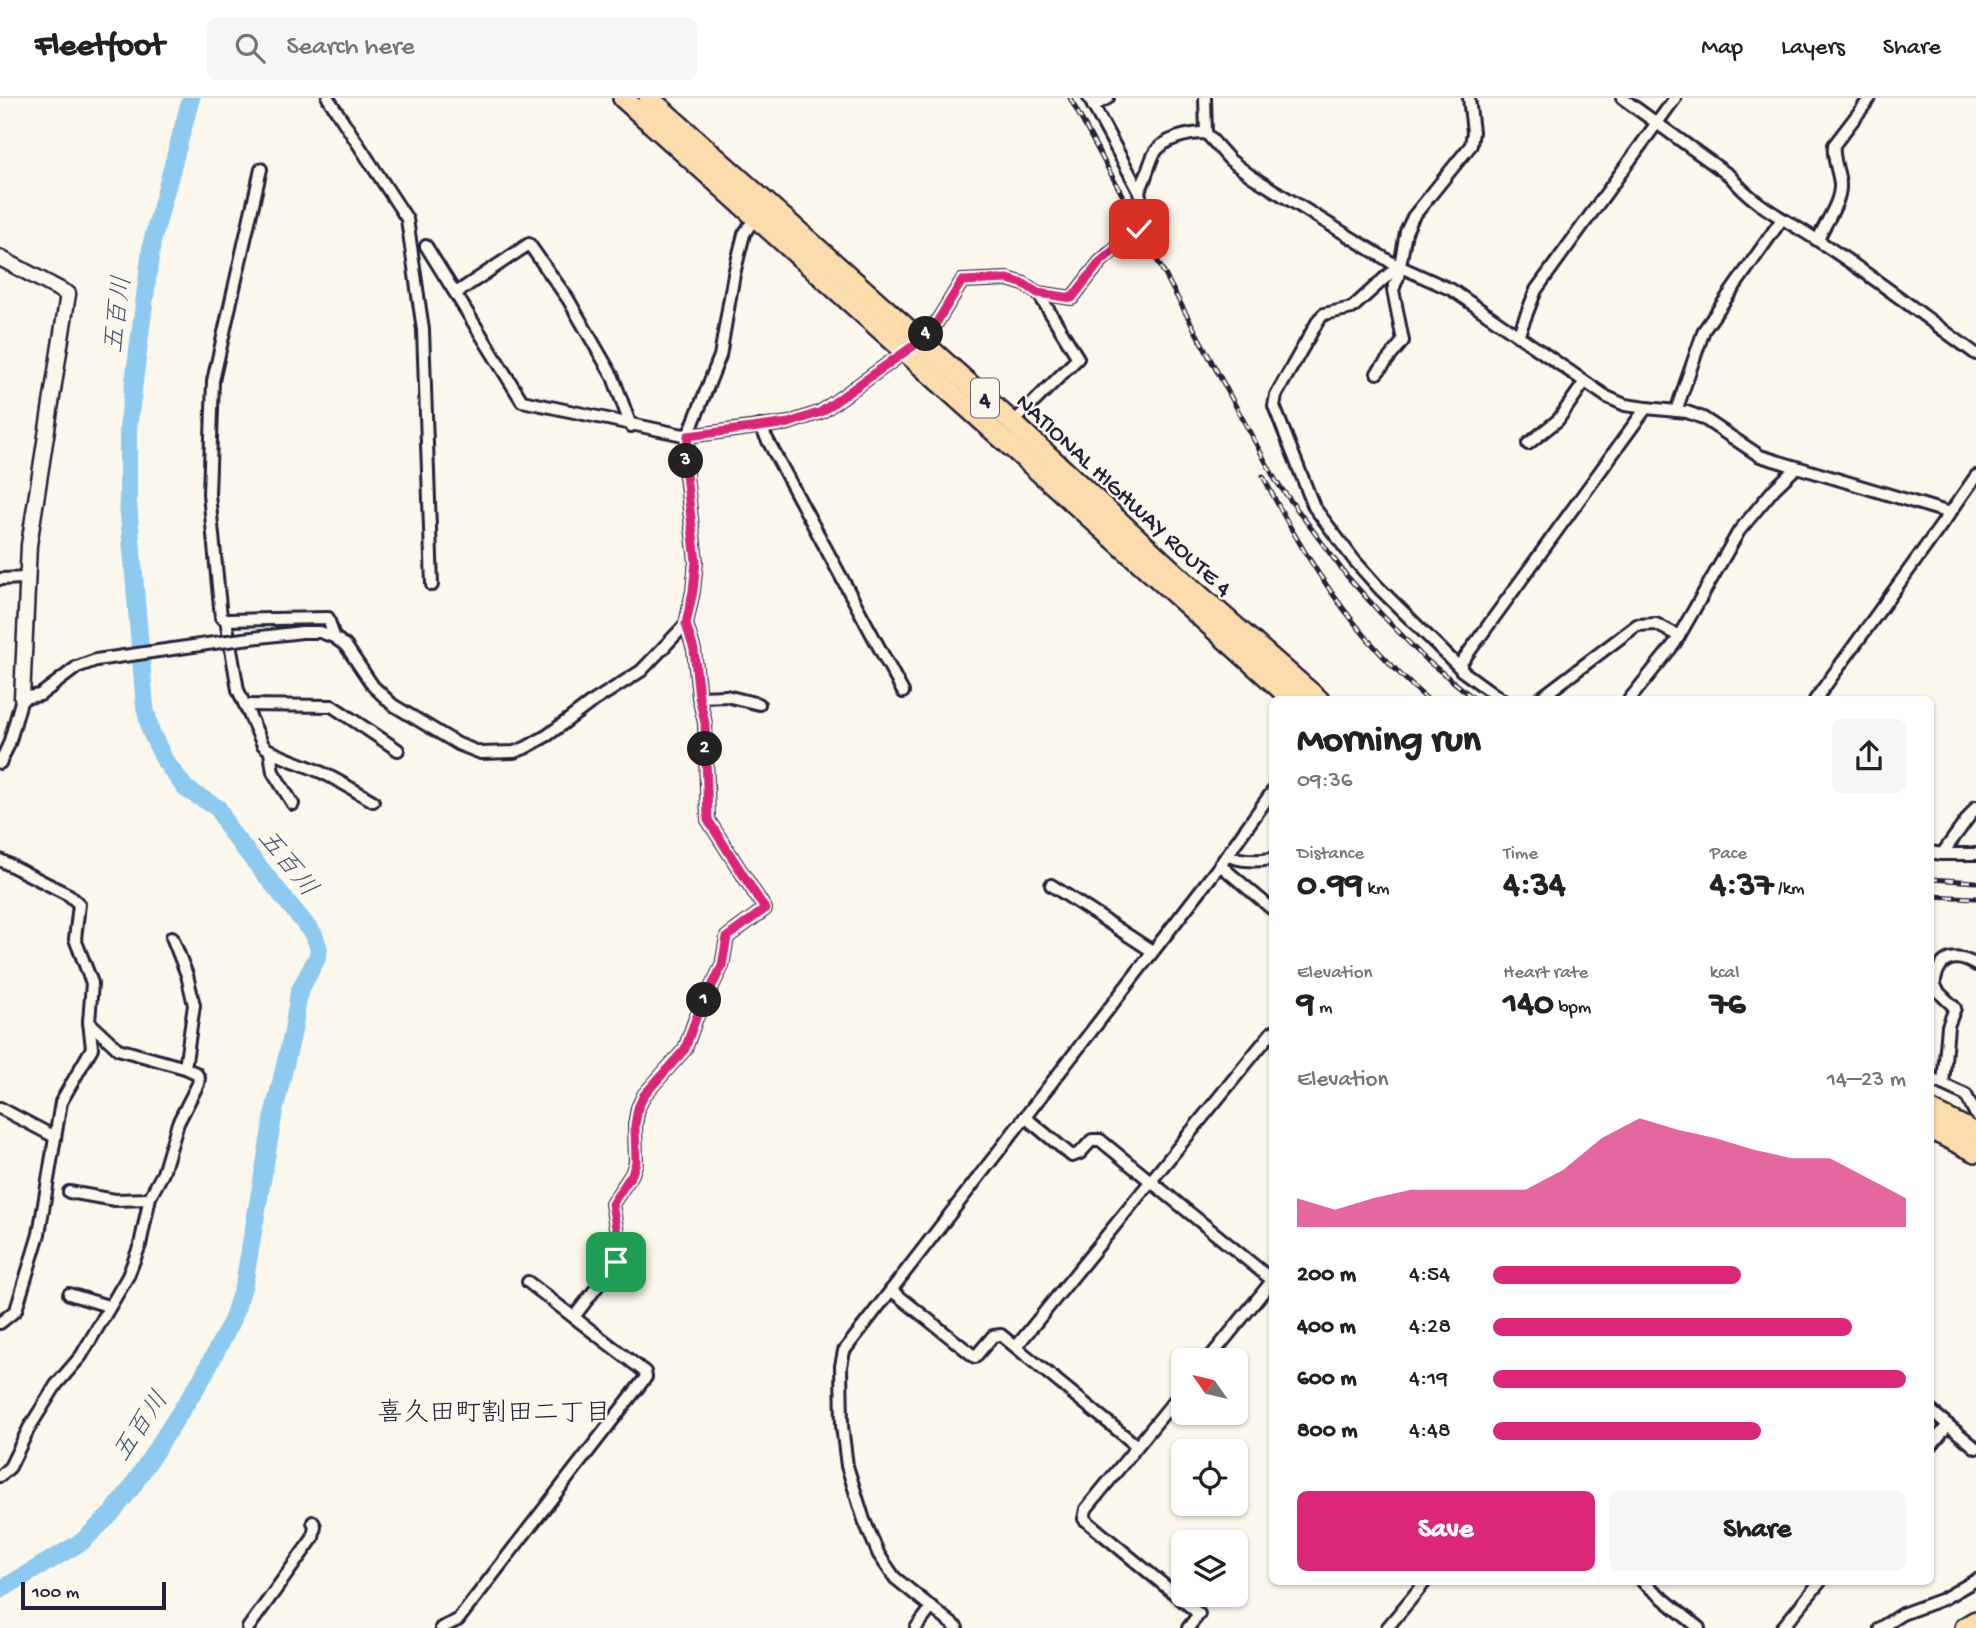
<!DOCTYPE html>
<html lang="en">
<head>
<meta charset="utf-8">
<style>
  body { margin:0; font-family:"Gochi Hand","Klee One",sans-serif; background:#f6f6f6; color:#222; height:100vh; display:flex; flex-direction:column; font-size:26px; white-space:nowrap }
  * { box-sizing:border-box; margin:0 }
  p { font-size:23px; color:#767676 }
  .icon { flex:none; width:38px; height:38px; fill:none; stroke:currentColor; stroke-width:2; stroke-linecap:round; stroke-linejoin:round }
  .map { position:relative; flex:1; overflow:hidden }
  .drawer { position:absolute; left:1269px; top:598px; width:665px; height:889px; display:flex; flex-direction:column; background:#fff; border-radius:10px; box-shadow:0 2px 5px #0004 }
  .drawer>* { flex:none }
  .needle { width:46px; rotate:304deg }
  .fabs { position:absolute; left:1171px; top:1250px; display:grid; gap:14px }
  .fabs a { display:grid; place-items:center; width:77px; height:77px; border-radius:10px; background:#fff; box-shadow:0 2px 5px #0004; font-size:35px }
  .scale { position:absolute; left:21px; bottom:18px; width:145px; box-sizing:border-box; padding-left:7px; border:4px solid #22223b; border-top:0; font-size:19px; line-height:24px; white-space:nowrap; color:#22223b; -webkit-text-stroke:5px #fbf7ec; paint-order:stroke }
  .pin { position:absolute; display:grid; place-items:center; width:60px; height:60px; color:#fff; margin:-30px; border-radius:14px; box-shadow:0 4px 10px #0006 }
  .km { position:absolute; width:35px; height:35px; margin:-18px; border-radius:50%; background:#222; color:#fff; font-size:19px; line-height:35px; text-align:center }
  .round { display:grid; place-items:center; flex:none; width:74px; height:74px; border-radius:10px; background:#f6f6f6 }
  .summary { display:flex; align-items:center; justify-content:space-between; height:119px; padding:0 28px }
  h1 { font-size:38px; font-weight:800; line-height:52px }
  .figures { display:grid; grid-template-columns:repeat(3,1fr); gap:10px; height:119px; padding:7px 28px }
  .figures div { display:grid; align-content:center }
  .figures b { font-size:35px; font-weight:800 }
  .figures small { font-size:19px; font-weight:400 }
  .figures p { font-size:19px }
  .chart { height:196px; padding:14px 28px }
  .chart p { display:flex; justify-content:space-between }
  .chart svg { width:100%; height:126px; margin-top:7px; fill:#db2777; opacity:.7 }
  .primary-button { display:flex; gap:14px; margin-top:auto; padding:14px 28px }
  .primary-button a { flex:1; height:80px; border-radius:10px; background:#db2777; color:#fff; font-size:28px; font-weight:800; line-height:80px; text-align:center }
  .primary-button a+a { background:#f6f6f6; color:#222 }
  ul { padding:0 28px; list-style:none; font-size:23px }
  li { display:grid; grid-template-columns:112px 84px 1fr; align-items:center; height:52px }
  li i { height:18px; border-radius:9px; background:#db2777 }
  header { display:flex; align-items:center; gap:42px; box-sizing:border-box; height:98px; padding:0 35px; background:#fff; border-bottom:2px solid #e0e0e0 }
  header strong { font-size:33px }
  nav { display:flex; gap:38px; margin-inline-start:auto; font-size:24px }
  .search { width:490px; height:63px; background:#f6f6f6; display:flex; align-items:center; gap:18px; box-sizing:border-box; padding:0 24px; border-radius:10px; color:#767676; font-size:26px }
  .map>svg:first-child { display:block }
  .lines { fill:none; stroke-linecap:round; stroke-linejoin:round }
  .river { stroke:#8ecaef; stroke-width:18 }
  .minor-casing { stroke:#22223b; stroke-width:16 }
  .tertiary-casing { stroke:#22223b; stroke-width:19 }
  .trunk-casing { stroke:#22223b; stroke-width:24 }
  .motorway-casing { stroke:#22223b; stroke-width:26 }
  .minor { stroke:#fbf7ec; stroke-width:10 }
  .tertiary { stroke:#fbf7ec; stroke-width:14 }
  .trunk { stroke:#fcdcac; stroke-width:19 }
  .motorway { stroke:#fcdcac; stroke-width:21 }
  .rail-casing { stroke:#22223b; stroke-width:5 }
  .rail { stroke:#fbf7ec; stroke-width:2.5; stroke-dasharray:8; stroke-linecap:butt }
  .minor-bridge-casing { stroke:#22223b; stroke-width:16; stroke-linecap:butt }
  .minor-bridge { stroke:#fbf7ec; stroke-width:10 }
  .route-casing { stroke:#fff; stroke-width:14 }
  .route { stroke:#db2777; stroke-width:9 }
  .labels { text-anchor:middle; stroke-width:5; stroke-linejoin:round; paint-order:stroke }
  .shield { fill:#fbf7ec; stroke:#636270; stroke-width:2 }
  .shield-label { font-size:23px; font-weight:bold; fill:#22223b }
  .street-label { font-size:24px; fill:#22223b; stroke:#fbf7ec }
  .water-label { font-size:26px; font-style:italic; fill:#425471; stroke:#fbf7ec }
  .neighbourhood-label { font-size:26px; fill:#22223b; stroke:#fbf7ec }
</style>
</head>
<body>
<header>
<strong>Fleetfoot</strong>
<div class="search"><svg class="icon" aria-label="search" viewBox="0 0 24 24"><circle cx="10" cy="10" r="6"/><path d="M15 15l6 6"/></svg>Search here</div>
<nav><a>Map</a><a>Layers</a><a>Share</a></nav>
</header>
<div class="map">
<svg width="1976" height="1530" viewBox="0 0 1976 1530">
  <rect width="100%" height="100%" fill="#fbf7ec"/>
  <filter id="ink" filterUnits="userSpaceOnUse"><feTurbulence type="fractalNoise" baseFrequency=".0143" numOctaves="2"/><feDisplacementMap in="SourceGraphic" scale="14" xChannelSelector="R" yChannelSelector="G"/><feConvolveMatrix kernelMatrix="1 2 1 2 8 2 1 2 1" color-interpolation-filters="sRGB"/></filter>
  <g filter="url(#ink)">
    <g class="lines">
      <!-- river -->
      <polyline class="river" points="0,1492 83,1443 111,1416 130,1392 201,1282 232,1223 244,1186 274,1014 293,933 299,894 317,860 319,851 314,837 230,733 218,710 186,691 165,663 151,634 145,609 128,405 128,331 152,144 191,0"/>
      <defs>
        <g id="minor">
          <polyline points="328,0 407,121 423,232 432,487"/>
          <polyline points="1089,0 1139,93"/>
          <polyline points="1205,0 1206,35"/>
          <path d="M1622 0 1730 78C1754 108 1787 122 1817 142 1872 177 1923 218 1976 256"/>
          <polyline points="1093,8 1108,0"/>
          <polyline points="261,71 213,283 209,396 221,519 226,522 328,520 334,539"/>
          <path d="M1818 142C1825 124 1841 105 1840 86 1839 73 1832 60 1834 47L1870 0"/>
          <path d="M426 148 522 303 688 338 789 325 821 314 920 243 935 227 962 183 1008 181 1024 186 1038 195 1072 200 1100 164 1145 124 1139 93C1146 82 1148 68 1154 56 1163 40 1189 35 1206 35L1230 62 1251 78 1394 166 1452 192 1607 299 1625 307 1646 310 1687 314 1703 320 1760 358 1950 415 1976 378"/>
          <polyline points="1398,168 1352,210 1324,216 1319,221 1276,297 1274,308 1314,409 1354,462 1379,490 1459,569"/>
          <polyline points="456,195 529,146 568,201 613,279 631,328"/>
          <polyline points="1518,238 1536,192 1675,0"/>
          <polyline points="1377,275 1403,243 1393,192 1398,179 1406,134 1413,119 1471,47 1473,34 1469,0"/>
          <polyline points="1676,313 1704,232 1782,121"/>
          <polyline points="1013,325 1078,260 1038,195"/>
          <polyline points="760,328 903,594"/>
          <polyline points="1528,346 1558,322 1584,285"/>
          <polyline points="0,481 26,480"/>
          <path d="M226 522 238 592 263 647C272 657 304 666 318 673 337 681 355 693 373 703"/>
          <polyline points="235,542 302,534 320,534 334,539 346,548 373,588 393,607 458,646 481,655 514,654 525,650 548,637 589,606 641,573 686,526 693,493 696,463 686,378 688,338 720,258 734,176 744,136 756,118"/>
          <polyline points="699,599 726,598 759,606"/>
          <polyline points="1502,602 1461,572 1461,565 1646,310"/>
          <polyline points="1538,602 1637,527 1656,526 1679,538"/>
          <polyline points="1629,602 1675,545 1739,433 1774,391 1796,370"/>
          <polyline points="1815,602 1950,415"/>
          <polyline points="246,607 332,608 398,652"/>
          <polyline points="270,654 273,674 293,706"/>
          <polyline points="0,665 9,646 22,600 40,597 77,569 96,562"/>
          <polyline points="1930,754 1942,756 1976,709"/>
          <polyline points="1942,756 1976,756"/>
          <path d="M1227 757C1241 764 1257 763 1272 761"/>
          <polyline points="0,762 69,797 79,806 75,841 92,885 89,924 92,950 61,1004 39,1136 16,1212 0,1225"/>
          <polyline points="1220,767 1272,811"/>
          <polyline points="1051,787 1152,853"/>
          <polyline points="172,839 187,877 194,907 185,970"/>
          <polyline points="1930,983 1931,981 1966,997 1976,1017"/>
          <path d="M1943 986 1948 928 1955 910C1950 904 1938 896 1936 889 1934 886 1935 881 1936 878 1942 856 1960 857 1976 867"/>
          <polyline points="0,1010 55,1039"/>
          <polyline points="1025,1019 1072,1058 1080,1055 1092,1042 1100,1042 1272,1182"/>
          <polyline points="69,1094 115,1102 149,1101"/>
          <polyline points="891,1192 975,1259 993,1238 1001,1237 1137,1348"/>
          <polyline points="69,1196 108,1208"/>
          <polyline points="574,1219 616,1164 620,1153 612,1106 632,1076 636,1064 635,1027 638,1010 644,997 685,951 696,920 722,868 727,839 765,811 708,722 705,625 699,599 694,552 686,526"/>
          <polyline points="1016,1249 1272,934"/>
          <polyline points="1208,1262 1272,1183"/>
          <polyline points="1183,1292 1086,1411 1084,1421 1199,1516 1188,1530"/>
          <polyline points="1930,1312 1976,1350"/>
          <polyline points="1930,1349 1948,1327"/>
          <polyline points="0,1378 10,1369 29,1330 56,1287 81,1258 128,1178 140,1147 150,1099 163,1075 178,1025 198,986 199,980 196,975 185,970 118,951 89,924"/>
          <polyline points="1643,1484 1699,1530"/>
          <polyline points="248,1530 313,1440 315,1428 313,1424"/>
          <polyline points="441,1530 458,1522 646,1279 645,1274 528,1184"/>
          <polyline points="916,1530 932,1509"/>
          <polyline points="957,1530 895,1480 879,1457 864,1422 847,1368 842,1328 841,1268 844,1253 1220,767 1272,694"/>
          <polyline points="1387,1530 1425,1484"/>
          <polyline points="1782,1530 1820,1484"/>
          <polyline points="1880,1530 1902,1516 1943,1501 1976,1482"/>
        </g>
        <polyline id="tertiary" points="0,160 68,196 29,447 22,600"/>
        <g id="trunk">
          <polyline points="623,0 1293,602"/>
          <polyline points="649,0 1013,325 1189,488 1319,602"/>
          <polyline points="1930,1012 1976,1035"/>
          <polyline points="1930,1031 1976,1054"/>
        </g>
        <polyline id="motorway" points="1966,1530 1976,1524"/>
      </defs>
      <!-- minor casing -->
      <use href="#minor" class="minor-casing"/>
      <!-- tertiary casing -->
      <use href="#tertiary" class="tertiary-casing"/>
      <!-- trunk casing -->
      <use href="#trunk" class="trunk-casing"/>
      <!-- motorway casing -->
      <use href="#motorway" class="motorway-casing"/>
      <!-- minor -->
      <use href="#minor" class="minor"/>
      <!-- tertiary -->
      <use href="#tertiary" class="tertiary"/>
      <!-- trunk -->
      <use href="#trunk" class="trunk"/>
      <!-- motorway -->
      <use href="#motorway" class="motorway"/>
      <defs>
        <g id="rail">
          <polyline points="1070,0 1276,383 1346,477 1382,517 1424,560 1476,602"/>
          <path d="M1263 378C1306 464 1355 538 1428 602"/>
          <polyline points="1930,781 1976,784"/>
          <polyline points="1930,798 1976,800"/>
        </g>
      </defs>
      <!-- rail casing -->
      <use href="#rail" class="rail-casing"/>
      <!-- rail -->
      <use href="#rail" class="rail"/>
      <defs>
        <polyline id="minor-bridge" points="96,562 235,542"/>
      </defs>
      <!-- minor-bridge casing -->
      <use href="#minor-bridge" class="minor-bridge-casing"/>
      <!-- minor-bridge -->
      <use href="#minor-bridge" class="minor-bridge"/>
    </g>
  </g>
  <g class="lines" filter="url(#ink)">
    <defs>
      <polyline id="route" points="616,1164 620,1153 612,1106 632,1076 636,1064 635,1027 638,1010 644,997 685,951 696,920 722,868 727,839 765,811 708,722 705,625 699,599 694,552 686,526 693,493 696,463 686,377 688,338 789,325 821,314 920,243 935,227 962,183 1008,181 1024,186 1038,195 1072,200 1100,164 1139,131"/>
    </defs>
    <!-- route casing -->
    <use href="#route" class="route-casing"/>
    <!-- route -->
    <use href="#route" class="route"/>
  </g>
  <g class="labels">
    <!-- shield labels -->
    <rect class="shield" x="971" y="280.5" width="28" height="39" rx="5"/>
    <g class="shield-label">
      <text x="985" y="308">4</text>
    </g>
    <!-- street labels -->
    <g class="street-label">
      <text transform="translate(1125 396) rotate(43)" y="8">NATIONAL HIGHWAY ROUTE 4</text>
    </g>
    <!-- water labels -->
    <g class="water-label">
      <text transform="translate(116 216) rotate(-83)" y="9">五百川</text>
      <text transform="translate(289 764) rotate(51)" y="9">五百川</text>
      <text transform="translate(139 1327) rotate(-56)" y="9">五百川</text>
    </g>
    <!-- neighbourhood labels -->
    <g class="neighbourhood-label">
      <text x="494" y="1322">喜久田町割田二丁目</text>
    </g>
  </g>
</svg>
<div class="fabs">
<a><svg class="needle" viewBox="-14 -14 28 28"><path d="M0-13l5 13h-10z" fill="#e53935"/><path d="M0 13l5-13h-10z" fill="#767676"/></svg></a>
<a><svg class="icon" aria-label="locate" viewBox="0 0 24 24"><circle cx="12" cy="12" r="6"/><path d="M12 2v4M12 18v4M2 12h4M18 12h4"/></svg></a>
<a><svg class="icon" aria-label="layers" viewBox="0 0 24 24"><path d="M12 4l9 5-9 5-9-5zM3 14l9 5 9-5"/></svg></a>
</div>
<div class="scale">100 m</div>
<div class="pin" style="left:616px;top:1164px;background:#1e9e55"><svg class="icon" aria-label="arrive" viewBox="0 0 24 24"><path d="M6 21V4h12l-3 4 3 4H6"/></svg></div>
<div class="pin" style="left:1139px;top:131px;background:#d93025"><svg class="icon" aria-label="check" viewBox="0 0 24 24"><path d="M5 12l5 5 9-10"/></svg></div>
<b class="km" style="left:704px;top:902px">1</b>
<b class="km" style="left:705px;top:651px">2</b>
<b class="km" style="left:686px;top:363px">3</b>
<b class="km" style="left:926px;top:236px">4</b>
<section class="drawer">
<div class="summary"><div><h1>Morning run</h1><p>09:36</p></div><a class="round"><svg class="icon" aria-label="share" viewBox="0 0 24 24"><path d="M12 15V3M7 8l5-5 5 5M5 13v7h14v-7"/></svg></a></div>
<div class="figures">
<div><p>Distance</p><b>0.99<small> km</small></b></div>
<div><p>Time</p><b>4:34</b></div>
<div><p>Pace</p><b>4:37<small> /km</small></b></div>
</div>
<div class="figures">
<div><p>Elevation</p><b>9<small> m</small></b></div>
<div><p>Heart rate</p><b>140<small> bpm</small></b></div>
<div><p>kcal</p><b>76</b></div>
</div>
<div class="chart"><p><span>Elevation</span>14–23 m</p>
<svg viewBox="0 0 160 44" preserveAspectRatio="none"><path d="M0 44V34L10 38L20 34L30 31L40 31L50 31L60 31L70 24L80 13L90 6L100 10L110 13L120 17L130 20L140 20L150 27L160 34V44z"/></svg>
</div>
<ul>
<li><b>200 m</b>4:54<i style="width:60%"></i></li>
<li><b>400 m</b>4:28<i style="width:87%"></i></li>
<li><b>600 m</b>4:19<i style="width:100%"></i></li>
<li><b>800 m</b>4:48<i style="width:65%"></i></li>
</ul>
<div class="primary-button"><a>Save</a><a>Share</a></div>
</section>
</div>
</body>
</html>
